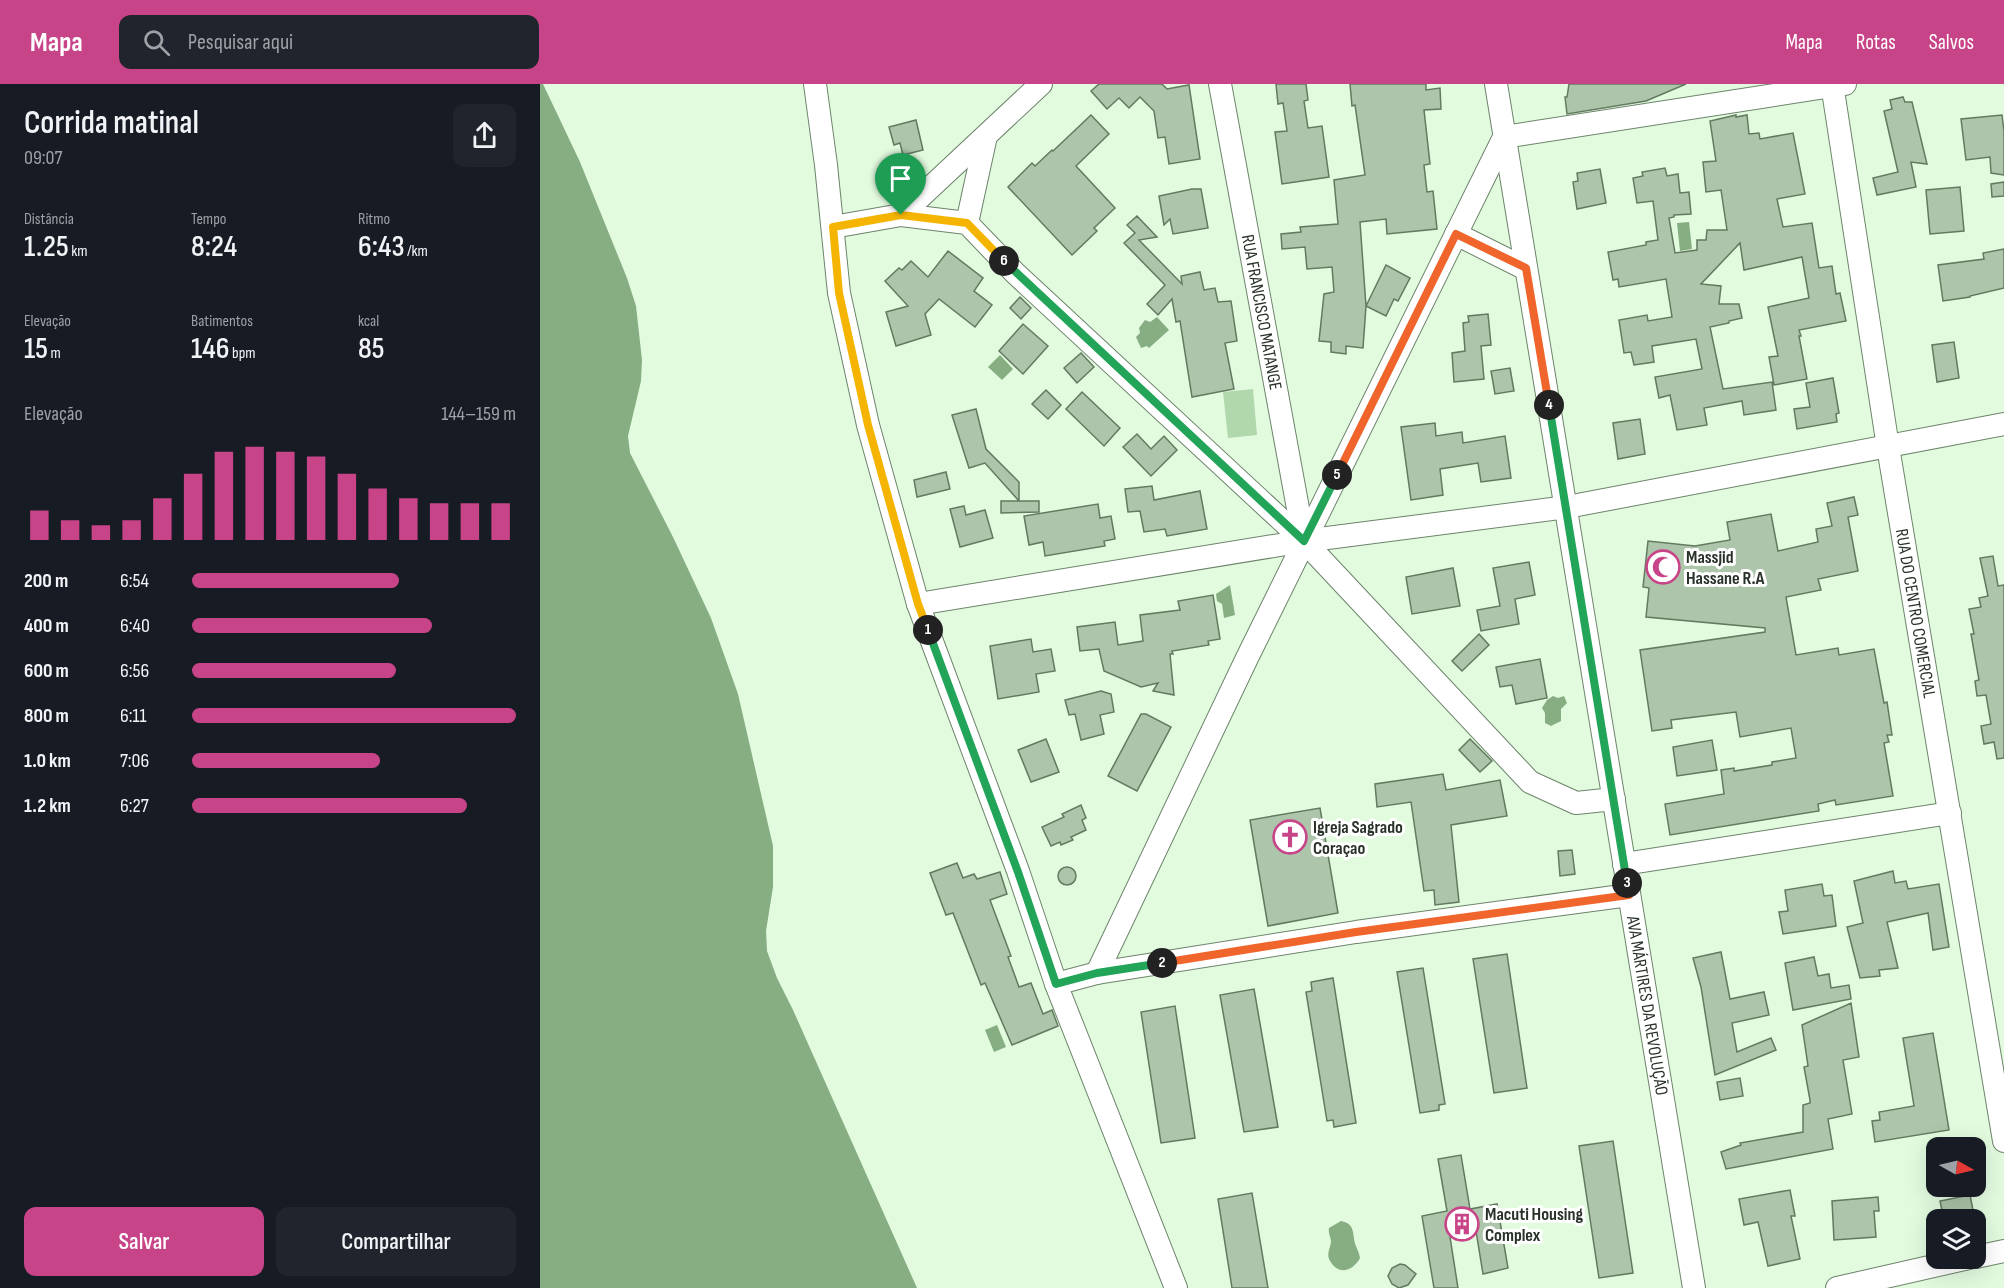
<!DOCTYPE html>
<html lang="pt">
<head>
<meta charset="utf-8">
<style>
  body { margin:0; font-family:"Sofia Sans Condensed",sans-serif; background:#20242c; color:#f1f3f6; height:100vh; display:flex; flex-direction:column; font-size:22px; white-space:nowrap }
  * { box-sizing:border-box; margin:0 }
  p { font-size:20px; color:#9ea1a6 }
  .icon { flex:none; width:33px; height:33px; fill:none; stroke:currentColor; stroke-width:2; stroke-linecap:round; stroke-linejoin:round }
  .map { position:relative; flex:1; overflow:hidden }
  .drawer { display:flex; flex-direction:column; background:#171b24; width:540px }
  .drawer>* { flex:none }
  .needle { width:39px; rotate:98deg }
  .controls { position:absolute; left:1386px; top:1053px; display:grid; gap:12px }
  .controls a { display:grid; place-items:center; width:60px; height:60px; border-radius:12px; background:#171b24; box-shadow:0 6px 24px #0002; font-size:30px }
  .pin { position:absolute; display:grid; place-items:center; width:51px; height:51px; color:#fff; margin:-62px -26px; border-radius:50% 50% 50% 0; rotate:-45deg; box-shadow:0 0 6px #0007 }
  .pin .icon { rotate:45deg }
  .km { position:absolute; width:30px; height:30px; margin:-15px; border-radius:50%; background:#222; color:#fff; font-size:16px; line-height:30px; text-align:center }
  .round { display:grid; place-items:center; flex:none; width:63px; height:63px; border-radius:12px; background:#20242c }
  .head { display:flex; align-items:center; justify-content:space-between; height:102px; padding:0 24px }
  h1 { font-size:33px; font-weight:600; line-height:45px }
  .metrics { display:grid; grid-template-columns:repeat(3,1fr); gap:9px; height:102px; padding:6px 24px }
  .metrics div { display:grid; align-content:center }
  .metrics b { font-size:30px; font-weight:600 }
  .metrics small { font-size:16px; font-weight:400 }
  .metrics p { font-size:16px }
  .chart { height:168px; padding:12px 24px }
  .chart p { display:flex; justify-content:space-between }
  .chart svg { width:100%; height:108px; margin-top:6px; stroke:#c84488; stroke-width:6 }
  .cta { display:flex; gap:12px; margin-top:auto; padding:12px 24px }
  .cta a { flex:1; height:69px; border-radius:12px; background:#c84488; color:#fff; font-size:24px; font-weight:600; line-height:69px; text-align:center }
  .cta a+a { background:#20242c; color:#f1f3f6 }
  ul { padding:0 24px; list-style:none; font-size:20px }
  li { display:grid; grid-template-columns:96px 72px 1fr; align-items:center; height:45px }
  li i { height:15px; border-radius:8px; background:#c84488 }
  header { display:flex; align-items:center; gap:36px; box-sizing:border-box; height:84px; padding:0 30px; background:#c84488; color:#fff }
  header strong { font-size:28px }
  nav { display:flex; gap:33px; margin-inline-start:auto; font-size:21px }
  .search { width:420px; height:54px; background:#20242c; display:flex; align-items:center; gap:15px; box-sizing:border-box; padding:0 21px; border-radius:12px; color:#9ea1a6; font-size:22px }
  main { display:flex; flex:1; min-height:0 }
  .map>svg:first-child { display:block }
  .green { fill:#b1d7ad }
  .water { fill:#87ae82 }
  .building { fill:#adc5aa; stroke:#637960; stroke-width:1.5 }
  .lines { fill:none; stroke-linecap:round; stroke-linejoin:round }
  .minor-casing { stroke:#6d846b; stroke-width:24 }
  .minor { stroke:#fff; stroke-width:22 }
  .split-1-casing { stroke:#fff; stroke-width:12 }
  .split-2-casing { stroke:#fff; stroke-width:12 }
  .split-3-casing { stroke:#fff; stroke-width:12 }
  .split-4-casing { stroke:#fff; stroke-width:12 }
  .split-5-casing { stroke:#fff; stroke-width:12 }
  .split-6-casing { stroke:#fff; stroke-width:12 }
  .split-7-casing { stroke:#fff; stroke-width:12 }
  .split-1 { stroke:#f5b400; stroke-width:8 }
  .split-2 { stroke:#22a559; stroke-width:8 }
  .split-3 { stroke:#f0652b; stroke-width:8 }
  .split-4 { stroke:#22a559; stroke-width:8 }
  .split-5 { stroke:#f0652b; stroke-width:8 }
  .split-6 { stroke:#22a559; stroke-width:8 }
  .split-7 { stroke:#f5b400; stroke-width:8 }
  .labels { text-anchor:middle; stroke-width:6; stroke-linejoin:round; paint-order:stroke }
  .street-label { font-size:18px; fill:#293228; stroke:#fff }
  .poi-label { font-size:18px; font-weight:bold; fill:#293228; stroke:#fff; text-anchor:start }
</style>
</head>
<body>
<header>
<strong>Mapa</strong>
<div class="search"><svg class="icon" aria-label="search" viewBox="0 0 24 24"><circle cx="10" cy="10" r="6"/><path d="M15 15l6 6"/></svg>Pesquisar aqui</div>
<nav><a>Mapa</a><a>Rotas</a><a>Salvos</a></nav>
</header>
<main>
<section class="drawer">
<div class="head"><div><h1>Corrida matinal</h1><p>09:07</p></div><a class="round"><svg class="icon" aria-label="share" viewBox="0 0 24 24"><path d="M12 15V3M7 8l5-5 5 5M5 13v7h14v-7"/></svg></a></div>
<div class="metrics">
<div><p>Distância</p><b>1.25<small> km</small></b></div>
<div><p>Tempo</p><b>8:24</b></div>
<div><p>Ritmo</p><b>6:43<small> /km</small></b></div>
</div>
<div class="metrics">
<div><p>Elevação</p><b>15<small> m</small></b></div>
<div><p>Batimentos</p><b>146<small> bpm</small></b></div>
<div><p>kcal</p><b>85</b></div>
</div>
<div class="chart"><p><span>Elevação</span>144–159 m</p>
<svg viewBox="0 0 160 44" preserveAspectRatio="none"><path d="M5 44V32M15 44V36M25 44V38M35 44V36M45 44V27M55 44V17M65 44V8M75 44V6M85 44V8M95 44V10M105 44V17M115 44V23M125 44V27M135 44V29M145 44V29M155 44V29"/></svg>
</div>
<ul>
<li><b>200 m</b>6:54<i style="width:64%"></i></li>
<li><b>400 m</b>6:40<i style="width:74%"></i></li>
<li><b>600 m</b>6:56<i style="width:63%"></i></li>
<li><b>800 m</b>6:11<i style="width:100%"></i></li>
<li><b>1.0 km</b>7:06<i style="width:58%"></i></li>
<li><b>1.2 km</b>6:27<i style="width:85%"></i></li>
</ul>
<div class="cta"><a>Salvar</a><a>Compartilhar</a></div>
</section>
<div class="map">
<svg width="1464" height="1204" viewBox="0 0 1464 1204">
  <rect width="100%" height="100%" fill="#e2fbdf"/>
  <!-- green -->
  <polygon class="green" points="713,305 717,351 688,354 683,308"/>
  <!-- water -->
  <g class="water">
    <polygon points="0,0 3,0 40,78 87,194 96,222 102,276 101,297 88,352 90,369 133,453 171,534 198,610 233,762 233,803 226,847 227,867 237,894 253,926 377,1204 0,1204"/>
    <polygon points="1149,138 1152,165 1140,167 1137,139"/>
    <polygon points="617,233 629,246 609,264 607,262 601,264 596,253 600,249 599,244 605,236 610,238"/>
    <polygon points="460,271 473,285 462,296 448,283"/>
    <polygon points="690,501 695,531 684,534 682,520 677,517 676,510"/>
    <polygon points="1013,612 1018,614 1024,612 1027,619 1021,625 1021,637 1011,642 1005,639 1005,629 1002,624 1007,616"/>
    <polygon points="457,941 466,963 454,968 445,946"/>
    <path d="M801 1137C812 1139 813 1145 814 1155 815 1162 819 1167 820 1174 813 1187 799 1192 790 1177 786 1170 790 1165 791 1158 791 1153 788 1150 789 1144Z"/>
  </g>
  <!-- building -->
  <g class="building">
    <polygon points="559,0 622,0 627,5 649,1 660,75 629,80 625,53 618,54 614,27 600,13 589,24 579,14 567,25 551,7"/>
    <polygon points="736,0 766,0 768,16 764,17 768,44 782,42 789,93 742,100 735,48 747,47 743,19 738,20"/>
    <polygon points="810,0 886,0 886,6 900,4 901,25 884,26 890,80 884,81 887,108 893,107 897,145 847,150 846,135 820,138 826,222 846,181 870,194 858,217 854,215 846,232 826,222 823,264 806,262 806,270 791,268 791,258 779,257 784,210 794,208 792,183 767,185 765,163 742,165 741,150 761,148 760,143 798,140 794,96 825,91 815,21 812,22"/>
    <polygon points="1029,0 1146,0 1106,17 1027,30 1025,13 1027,13"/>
    <polygon points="1363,13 1365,18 1372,18 1387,80 1371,78 1376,103 1337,111 1333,94 1358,88 1344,27 1352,25 1350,16"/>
    <polygon points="551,31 569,50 536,82 575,124 554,144 557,147 532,171 468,103 492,79 495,82 512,66 513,67"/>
    <polygon points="1196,31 1196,33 1207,31 1209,50 1219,49 1220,55 1253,49 1265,110 1237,115 1243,143 1272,139 1279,184 1292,182 1296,210 1300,209 1306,237 1259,246 1261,252 1259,252 1267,295 1234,301 1229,273 1238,272 1228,223 1269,214 1262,173 1204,186 1200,159 1161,200 1181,202 1179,220 1199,220 1202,234 1189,237 1189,239 1170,243 1183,305 1232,298 1236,326 1204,331 1202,317 1164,324 1167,341 1137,346 1130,311 1119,314 1115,293 1162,285 1156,255 1112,262 1114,278 1094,281 1091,268 1084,269 1079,236 1107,231 1108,237 1132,233 1126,195 1079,203 1078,195 1073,196 1068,168 1106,161 1106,158 1118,156 1113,117 1097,119 1093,94 1103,92 1102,88 1125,84 1127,92 1138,90 1140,109 1149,108 1151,130 1134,131 1134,133 1129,134 1135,169 1157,166 1157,156 1166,156 1167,146 1187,146 1181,106 1166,108 1163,78 1176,77 1170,37"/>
    <polygon points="1462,31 1464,47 1464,91 1451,89 1450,73 1426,76 1421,35"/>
    <polygon points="376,36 383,66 363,71 360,59 354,61 349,43"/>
    <polygon points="1060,85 1066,119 1037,125 1033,98 1038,97 1037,89"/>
    <polygon points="1464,98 1464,112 1452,113 1451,100"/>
    <polygon points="1420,103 1424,147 1390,150 1386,106"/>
    <polygon points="652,105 661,105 668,144 633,150 630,135 624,141 619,112"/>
    <polygon points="597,132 617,153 599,156 642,200 641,192 660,188 664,206 675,204 678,218 691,217 697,257 685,259 694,305 652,313 640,237 636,238 632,215 618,231 607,220 625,201 584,159 595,149 587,141"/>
    <polygon points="1464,165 1464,204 1430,212 1430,213 1403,217 1398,181 1444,175 1443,169"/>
    <polygon points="408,167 443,194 434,207 452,221 435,243 399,215 385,230 391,251 356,262 346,228 368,222 345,197 359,184 362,186 371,177 388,193"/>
    <polygon points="480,213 491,224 481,235 470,224"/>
    <polygon points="948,230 951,261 941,262 944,295 914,298 912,269 925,267 923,239 929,238 928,232"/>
    <polygon points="483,240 508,262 483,290 459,267"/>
    <polygon points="1414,258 1419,294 1397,298 1392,261"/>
    <polygon points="541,269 554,283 537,299 524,284"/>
    <polygon points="970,284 974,307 955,310 951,287"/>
    <polygon points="1293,294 1299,329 1296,330 1297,338 1257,345 1254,325 1270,323 1266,299"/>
    <polygon points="506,306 521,321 508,335 492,320"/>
    <polygon points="542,308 580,344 564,362 526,325"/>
    <polygon points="436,325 446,365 479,398 479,417 499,417 499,428 461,429 461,417 479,417 445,379 429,384 412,331"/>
    <polygon points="1100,335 1105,370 1078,375 1073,339"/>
    <polygon points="895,339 896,352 922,348 923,359 965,352 971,394 941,398 938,379 900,385 903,411 871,416 861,343"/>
    <polygon points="597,350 611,365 624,352 637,366 611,392 583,363"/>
    <polygon points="406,388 410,405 377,413 374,396"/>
    <polygon points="612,402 614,416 660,407 667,445 627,452 625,445 604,448 600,427 588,428 585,405"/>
    <polygon points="1314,413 1318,431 1308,433 1318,487 1278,495 1281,506 1246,513 1256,571 1298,564 1299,571 1334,565 1344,619 1347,618 1352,651 1347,651 1349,658 1344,659 1353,712 1296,721 1295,716 1278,720 1279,727 1130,751 1125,720 1184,710 1181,686 1194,684 1194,687 1232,681 1232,678 1256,674 1251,644 1200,653 1196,628 1131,636 1132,644 1112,647 1100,566 1225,548 1225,544 1106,533 1109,504 1103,503 1108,457 1155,462 1190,456 1187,438 1231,430 1238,467 1278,458 1276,445 1292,442 1287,419"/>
    <polygon points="558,420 560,434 571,432 575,455 564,457 565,462 505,472 503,458 489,461 484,432"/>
    <polygon points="424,422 426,431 445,426 453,454 420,463 410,425"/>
    <polygon points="1453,472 1458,502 1464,501 1464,674 1457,675 1454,658 1444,660 1441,642 1451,640 1446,611 1437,612 1435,597 1439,596 1431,550 1434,550 1429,525 1441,523 1439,514 1448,512 1440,474"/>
    <polygon points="989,478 995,511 975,515 979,540 941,547 937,526 960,522 953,484"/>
    <polygon points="913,484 920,522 872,530 866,493"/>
    <polygon points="673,511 680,555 668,557 669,561 632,567 633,570 630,570 634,611 613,607 618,599 601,603 564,587 559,565 540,567 537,543 575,538 578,561 603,557 600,531 640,526 638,517"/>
    <polygon points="939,550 949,561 922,587 912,577"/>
    <polygon points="491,555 493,568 511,565 515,587 496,590 499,608 458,615 450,562"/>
    <polygon points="1000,575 1007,614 976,620 972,601 960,603 956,583"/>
    <polygon points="561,607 571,610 574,628 560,631 564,650 541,656 535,630 529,631 525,616"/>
    <polygon points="601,630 606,630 631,643 597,707 568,692"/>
    <polygon points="506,655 519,688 491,698 478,666"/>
    <polygon points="930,655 952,677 940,688 919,666"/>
    <polygon points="1172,656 1177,686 1137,692 1133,663"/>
    <polygon points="903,690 906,706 960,696 967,732 911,741 919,818 895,821 894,806 884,807 871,718 837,723 835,700"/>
    <polygon points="541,721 546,734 542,736 546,746 531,753 533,756 521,761 520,758 511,762 502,743 524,733 522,730"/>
    <polygon points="780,724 798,829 728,842 710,736"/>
    <polygon points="1032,766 1035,790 1020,792 1018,767"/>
    <polygon points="417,779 423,794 434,790 437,795 460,788 467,810 450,816 471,872 468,873 479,903 491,899 503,930 512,926 518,942 472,961 445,899 441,901 413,829 406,831 390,789"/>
    <circle cx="527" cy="792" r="9"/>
    <polygon points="1353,787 1355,799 1366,797 1368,805 1399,800 1409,863 1393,866 1388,829 1347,838 1358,884 1339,886 1340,892 1320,894 1307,843 1323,839 1314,797"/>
    <polygon points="1282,800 1284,812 1292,811 1296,842 1243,850 1239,828 1248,827 1245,806"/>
    <polygon points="1181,868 1190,915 1224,908 1229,931 1192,939 1197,968 1231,954 1236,966 1175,991 1161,903 1153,874"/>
    <polygon points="967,870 987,1004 954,1009 933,875"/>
    <polygon points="1274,873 1278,892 1289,890 1291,904 1309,901 1311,915 1253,926 1245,879"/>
    <polygon points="883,884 905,1020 899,1021 899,1026 880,1029 857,888"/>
    <polygon points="793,894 816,1039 794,1043 793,1036 787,1037 766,908 772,907 771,898"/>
    <polygon points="714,905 738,1043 704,1048 680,911"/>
    <polygon points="1311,919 1319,973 1303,976 1312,1030 1288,1035 1293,1065 1186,1085 1181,1068 1201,1061 1200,1059 1263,1048 1263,1021 1270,1019 1270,1016 1264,983 1268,982 1262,941"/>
    <polygon points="635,922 655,1054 621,1059 601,928"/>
    <polygon points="1393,949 1409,1046 1335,1058 1332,1037 1340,1036 1339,1028 1374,1022 1363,954"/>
    <polygon points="1200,994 1203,1012 1180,1016 1177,998"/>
    <polygon points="1073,1057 1093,1189 1059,1194 1039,1062"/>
    <polygon points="921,1071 930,1125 957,1120 968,1184 943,1190 936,1147 910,1153 918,1204 894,1204 882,1132 907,1127 898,1075"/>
    <polygon points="1250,1106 1255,1132 1251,1132 1260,1175 1228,1182 1218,1138 1204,1141 1199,1115"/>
    <polygon points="712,1109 728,1204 692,1204 678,1115"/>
    <polygon points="1430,1111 1435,1136 1404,1136 1400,1117"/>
    <polygon points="1338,1113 1339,1127 1334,1127 1336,1153 1294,1156 1292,1117"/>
    <polygon points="860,1180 865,1181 876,1190 868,1201 859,1204 852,1200 848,1192 852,1184"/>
  </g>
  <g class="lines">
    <defs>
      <g id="minor">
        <polyline points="275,0 286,81 299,209 328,341 378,520 478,787 516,900 636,1204"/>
        <path id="s1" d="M680 0 764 457"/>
        <path id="s2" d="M956 0 1154 1204"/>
        <path id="s3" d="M1292 0 1348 363 1464 1057"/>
        <polyline points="361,131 501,0"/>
        <polyline points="427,139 446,52"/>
        <polyline points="293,143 361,131 427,139 475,189 764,457 990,698 1036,719 1074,715"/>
        <polyline points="916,150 986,185"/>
        <polyline points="378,520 764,457 1027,423 1464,340"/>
        <polyline points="1084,780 1410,729"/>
        <polyline points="557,889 707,574 964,53 1305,0"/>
        <polyline points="516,900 557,889 816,848 1089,811"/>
        <polyline points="1436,1173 1464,1167"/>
        <polyline points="1297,1204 1429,1174"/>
      </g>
    </defs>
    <!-- minor casing -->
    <use href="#minor" class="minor-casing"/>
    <!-- minor -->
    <use href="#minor" class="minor"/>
  </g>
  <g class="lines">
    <defs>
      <polyline id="split-1" points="361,131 293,143 299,209 328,341 378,520 388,546"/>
      <polyline id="split-2" points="388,546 478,788 516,900 557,889 622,879"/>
      <polyline id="split-3" points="622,879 816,848 1089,811 1087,799"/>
      <polyline id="split-4" points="1009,321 1087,799"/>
      <polyline id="split-5" points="797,391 916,150 986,184 1009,321"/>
      <polyline id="split-6" points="464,177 764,457 797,391"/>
      <polyline id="split-7" points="361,131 427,139 464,177"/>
    </defs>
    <!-- split-1 casing -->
    <use href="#split-1" class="split-1-casing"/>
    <!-- split-2 casing -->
    <use href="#split-2" class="split-2-casing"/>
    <!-- split-3 casing -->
    <use href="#split-3" class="split-3-casing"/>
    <!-- split-4 casing -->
    <use href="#split-4" class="split-4-casing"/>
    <!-- split-5 casing -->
    <use href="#split-5" class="split-5-casing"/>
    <!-- split-6 casing -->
    <use href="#split-6" class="split-6-casing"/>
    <!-- split-7 casing -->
    <use href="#split-7" class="split-7-casing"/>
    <!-- split-1 -->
    <use href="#split-1" class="split-1"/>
    <!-- split-2 -->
    <use href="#split-2" class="split-2"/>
    <!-- split-3 -->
    <use href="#split-3" class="split-3"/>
    <!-- split-4 -->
    <use href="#split-4" class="split-4"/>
    <!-- split-5 -->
    <use href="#split-5" class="split-5"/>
    <!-- split-6 -->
    <use href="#split-6" class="split-6"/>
    <!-- split-7 -->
    <use href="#split-7" class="split-7"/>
  </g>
  <!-- icons -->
  <defs>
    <symbol id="mosque-ring" viewBox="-11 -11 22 22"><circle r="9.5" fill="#fff" stroke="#c84488" stroke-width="1.5"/><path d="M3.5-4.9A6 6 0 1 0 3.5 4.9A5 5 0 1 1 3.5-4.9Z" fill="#c84488"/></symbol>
    <symbol id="church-ring" viewBox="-11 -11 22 22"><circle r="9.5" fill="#fff" stroke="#c84488" stroke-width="1.5"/><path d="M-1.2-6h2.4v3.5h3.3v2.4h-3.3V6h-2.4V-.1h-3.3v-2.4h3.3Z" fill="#c84488"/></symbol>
    <symbol id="building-ring" viewBox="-11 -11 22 22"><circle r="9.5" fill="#fff" stroke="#c84488" stroke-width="1.5"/><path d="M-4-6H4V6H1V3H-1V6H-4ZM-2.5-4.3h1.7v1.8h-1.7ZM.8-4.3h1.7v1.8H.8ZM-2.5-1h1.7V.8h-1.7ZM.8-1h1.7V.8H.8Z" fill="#c84488"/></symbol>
  </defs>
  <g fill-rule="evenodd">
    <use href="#mosque-ring" x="1104" y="464" width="38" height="38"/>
    <use href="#church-ring" x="731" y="734" width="38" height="38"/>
    <use href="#building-ring" x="903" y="1121" width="38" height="38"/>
  </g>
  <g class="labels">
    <!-- street labels -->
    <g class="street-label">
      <text dy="6" stroke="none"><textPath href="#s1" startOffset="232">RUA FRANCISCO MATANGE</textPath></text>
      <text dy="6" stroke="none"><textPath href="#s3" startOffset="536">RUA DO CENTRO COMERCIAL</textPath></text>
      <text dy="6" stroke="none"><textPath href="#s2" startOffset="934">AVA MÁRTIRES DA REVOLUÇÃO</textPath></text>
    </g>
    <!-- poi labels -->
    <g class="poi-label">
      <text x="1146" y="479">Massjid<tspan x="1146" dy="21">Hassane R.A</tspan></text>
      <text x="773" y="749">Igreja Sagrado<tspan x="773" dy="21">Coraçao</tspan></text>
      <text x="945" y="1136">Macuti Housing<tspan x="945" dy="21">Complex</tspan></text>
    </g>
  </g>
</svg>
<div class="controls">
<a><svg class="needle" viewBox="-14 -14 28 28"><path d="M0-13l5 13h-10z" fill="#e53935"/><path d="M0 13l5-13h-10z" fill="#9ea1a6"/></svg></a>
<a><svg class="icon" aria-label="layers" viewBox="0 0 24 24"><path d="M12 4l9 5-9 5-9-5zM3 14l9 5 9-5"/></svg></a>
</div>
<div class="pin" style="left:361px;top:131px;background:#1e9e55"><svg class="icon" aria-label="arrive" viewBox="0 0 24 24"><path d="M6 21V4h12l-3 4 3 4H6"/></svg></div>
<b class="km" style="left:388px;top:546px">1</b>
<b class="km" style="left:622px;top:879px">2</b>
<b class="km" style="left:1087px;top:799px">3</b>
<b class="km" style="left:1009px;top:321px">4</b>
<b class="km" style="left:797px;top:391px">5</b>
<b class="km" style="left:464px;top:177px">6</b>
</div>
</main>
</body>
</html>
